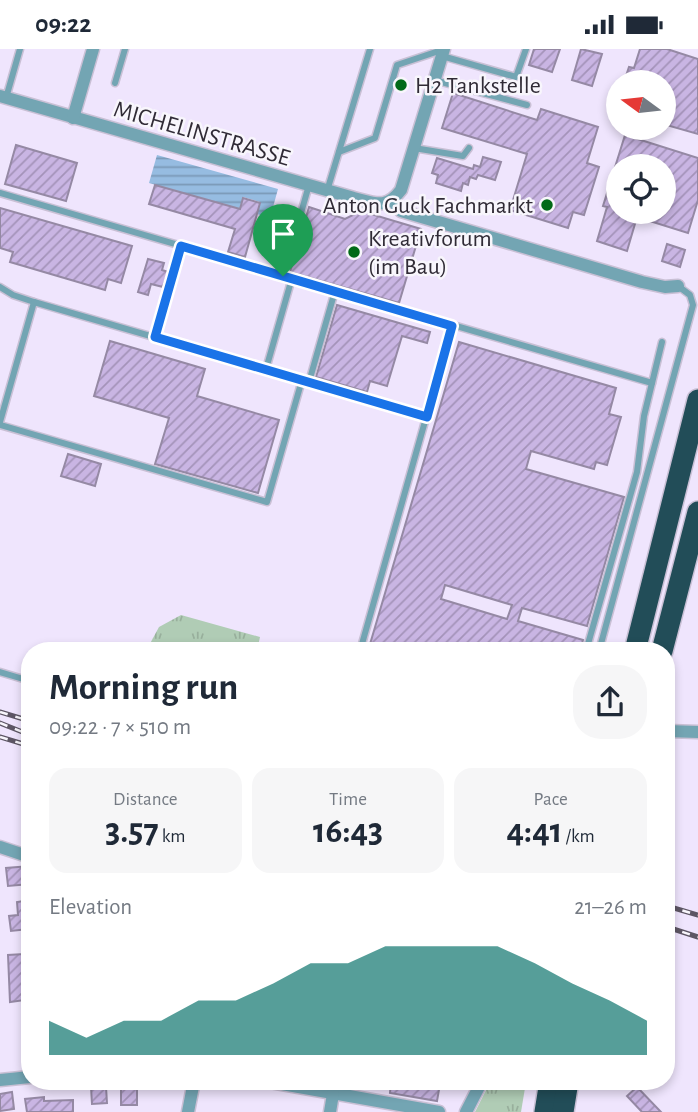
<!DOCTYPE html>
<html lang="en">
<head>
<meta charset="utf-8">
<style>
  body { margin:0; font-family:"Alegreya Sans",sans-serif; background:#f6f6f7; color:#1f2937; height:100vh; display:flex; flex-direction:column; font-size:26px; white-space:nowrap }
  * { box-sizing:border-box; margin:0 }
  p { font-size:23px; color:#747a83 }
  .icon { flex:none; width:38px; height:38px; fill:none; stroke:currentColor; stroke-width:2; stroke-linecap:round; stroke-linejoin:round }
  .map { position:relative; flex:1; overflow:hidden }
  .side { position:absolute; left:21px; top:593px; width:654px; height:448px; display:flex; flex-direction:column; background:#fff; border-radius:28px; box-shadow:0 4px 10px #0003 }
  .side>* { flex:none }
  .needle { width:46px; rotate:285deg }
  .fabs { position:absolute; left:606px; top:21px; display:grid; gap:14px }
  .fabs a { display:grid; place-items:center; width:70px; height:70px; border-radius:50%; background:#fff; box-shadow:0 4px 10px #0003; font-size:35px }
  .pin { position:absolute; display:grid; place-items:center; width:60px; height:60px; color:#fff; margin:-72px -30px; border-radius:50% 50% 50% 0; rotate:-45deg; box-shadow:0 0 7px #0007 }
  .pin .icon { rotate:45deg }
  .round { display:grid; place-items:center; flex:none; width:74px; height:74px; border-radius:28px; background:#f6f6f7 }
  .head { display:flex; align-items:center; justify-content:space-between; height:119px; padding:0 28px }
  h1 { font-size:38px; font-weight:700; line-height:52px }
  .stats { display:grid; grid-template-columns:repeat(3,1fr); gap:10px; height:119px; padding:7px 28px }
  .stats div { display:grid; align-content:center; border-radius:18px; background:#f6f6f7; text-align:center }
  .stats b { font-size:35px; font-weight:700 }
  .stats small { font-size:19px; font-weight:400 }
  .stats p { font-size:19px }
  .chart { height:196px; padding:14px 28px }
  .chart p { display:flex; justify-content:space-between }
  .chart svg { width:100%; height:126px; margin-top:7px; fill:#0f766e; opacity:.7 }
  .status { display:flex; justify-content:space-between; align-items:center; height:49px; padding:0 35px; background:#fff; direction:ltr }
  .status svg { height:19px; fill:currentColor }
  .map>svg:first-child { display:block }
  .grass { fill:url(#grass-tufts) }
  .water { fill:url(#water-rules) }
  .building { fill:url(#building-hatch); stroke:#9589a4; stroke-width:2; fill-rule:evenodd }
  .lines { fill:none; stroke-linecap:round; stroke-linejoin:round }
  .service-casing { stroke:#c9c0d5; stroke-width:9 }
  .minor-casing { stroke:#c9c0d5; stroke-width:15 }
  .motorway-casing { stroke:#c9c0d5; stroke-width:24 }
  .service { stroke:#73a5b3; stroke-width:6 }
  .minor { stroke:#73a5b3; stroke-width:12 }
  .motorway { stroke:#224d58; stroke-width:21 }
  .rail-casing { stroke:#5d5664; stroke-width:5 }
  .rail { stroke:#f8f6fc; stroke-width:2.5; stroke-dasharray:8; stroke-linecap:butt }
  .route-casing { stroke:#fff; stroke-width:14 }
  .route { stroke:#1a73e8; stroke-width:9 }
  .poi-dot { fill:#016a18; stroke:#f8f6fc; stroke-width:2.5 }
  .labels { text-anchor:middle; stroke-width:5; stroke-linejoin:round; paint-order:stroke }
  .poi-label { font-size:24px; fill:#302b36; stroke:#f8f6fc; text-anchor:start }
  .street-label { font-size:24px; fill:#302b36; stroke:#f8f6fc }
</style>
</head>
<body>
<div class="status"><b>09:22</b><svg viewBox="0 0 49 12"><path d="M0 12V9h3v3zM5 12V6h3v6zM10 12V3h3v9zM15 12V0h3v12zM26 1h20v11H26zM47 4h2v5h-2z"/></svg></div>
<div class="map">
<svg width="698" height="1063" viewBox="0 0 698 1063">
  <defs>
    <pattern id="grass-tufts" width="24" height="20" patternUnits="userSpaceOnUse" patternTransform="scale(1.75)"><rect width="24" height="20" fill="#b0ccb5"/><path d="M3 7l-1-3M5 7V3M7 7l1-3M15 17l-1-3M17 17v-4M19 17l1-3" fill="none" stroke="#98af9c"/></pattern>
    <pattern id="water-rules" width="6" height="5" patternUnits="userSpaceOnUse" patternTransform="scale(1.75)"><rect width="6" height="5" fill="#96bce1"/><path d="M0 2.5h6" fill="none" stroke="#7b99b7"/></pattern>
    <pattern id="building-hatch" width="6" height="6" patternUnits="userSpaceOnUse" patternTransform="scale(1.75)"><rect width="6" height="6" fill="#c9b5e3"/><path d="M-1 1l2-2M0 6l6-6M5 7l2-2" fill="none" stroke="#a493b9"/></pattern>
  </defs>
  <rect width="100%" height="100%" fill="#efe5fd"/>
  <!-- grass -->
  <g class="grass">
    <polygon points="181,566 260,588 257,602 146,602 159,578"/>
    <polygon points="490,1033 526,1033 521,1063 475,1063"/>
  </g>
  <!-- water -->
  <polygon class="water" points="157,106 278,140 270,169 257,165 260,153 243,148 238,166 234,158 149,134"/>
  <!-- building -->
  <g class="building">
    <polygon points="534,0 560,0 552,23 529,16"/>
    <polygon points="581,0 602,5 592,37 572,31"/>
    <polygon points="640,0 667,0 698,10 698,85 663,75 663,33 624,33 629,18 634,19"/>
    <polygon points="453,44 537,71 541,60 598,78 587,114 599,118 584,166 573,163 568,179 510,161 527,105 442,79"/>
    <path d="M625 86 698 109V151L688 184 637 168 627 202 597 192 607 158 603 157ZM618 117H663V163H618Z"/>
    <polygon points="16,96 77,114 66,152 5,135"/>
    <polygon points="483,108 501,113 495,131 478,126 476,130 470,128 468,136 463,134 461,142 436,134 438,126 432,124 437,109 473,120 474,116 480,118"/>
    <polygon points="155,136 240,160 243,149 260,154 245,208 228,203 235,180 149,155"/>
    <polygon points="309,158 345,170 361,162 421,180 399,254 290,223"/>
    <polygon points="0,159 132,197 121,234 108,230 105,241 10,213 13,203 0,199"/>
    <polygon points="278,183 289,186 282,209 270,206 272,200 266,198 268,189 275,191"/>
    <polygon points="667,195 685,201 680,218 662,212"/>
    <polygon points="148,210 164,214 162,221 168,223 163,238 151,235 148,246 138,243"/>
    <polygon points="337,256 430,283 427,294 402,287 387,337 370,332 367,343 316,328"/>
    <polygon points="110,292 205,320 197,347 279,371 258,444 155,415 169,369 94,347"/>
    <path d="M459 293 616 339 609 365 621 368 607 416 596 413 594 420 531 402 526 420 624 448 587 577 522 559 518 572 583 591 580 602H368ZM445 536 512 556 507 570 441 550Z"/>
    <polygon points="68,405 101,415 95,437 61,427"/>
    <polygon points="30,817 30,835 8,837 6,819"/>
    <polygon points="30,851 30,865 27,865 28,880 11,882 9,867 18,866 17,853"/>
    <polygon points="24,905 26,920 22,921 25,951 10,953 8,906"/>
    <polygon points="391,1032 428,1032 440,1035 437,1052 390,1044"/>
    <rect x="121" y="1037" width="16" height="19"/>
    <polygon points="91,1038 106,1038 107,1054 92,1055"/>
    <polygon points="637,1038 661,1063 642,1063 627,1047"/>
    <polygon points="12,1043 14,1060 0,1062 0,1045"/>
    <polygon points="44,1048 44,1052 73,1051 73,1063 27,1063 25,1050"/>
  </g>
  <g class="lines">
    <defs>
      <g id="service">
        <polyline points="442,7 516,28 526,0"/>
        <polyline points="434,31 527,56"/>
        <polyline points="115,34 125,0"/>
        <polyline points="6,49 20,0"/>
        <polyline points="414,99 463,107 469,99"/>
        <polyline points="339,103 375,89 397,16 442,1"/>
        <polyline points="327,142 370,0"/>
        <polyline points="0,144 652,334"/>
        <polyline points="283,227 309,136"/>
        <polyline points="0,238 13,246 34,253 427,368"/>
        <polyline points="155,288 181,197"/>
        <polyline points="266,320 292,229"/>
        <polyline points="309,333 335,242"/>
        <polyline points="0,373 34,253"/>
        <polyline points="0,376 267,453 302,331"/>
        <polyline points="360,602 452,277"/>
        <polyline points="586,602 637,423 644,367 662,293"/>
        <polyline points="599,602 693,256 690,246 678,237"/>
        <polyline points="0,623 30,632"/>
      </g>
      <g id="minor">
        <path d="M0 47 354 149C375 154 386 161 401 141L444 0"/>
        <polyline points="73,69 93,0"/>
        <polyline points="393,152 401,162 642,233 665,238 678,237"/>
        <polyline points="667,682 698,683"/>
        <polyline points="0,798 30,808"/>
        <polyline points="0,1031 30,1028"/>
        <polyline points="265,1032 439,1063"/>
        <polyline points="188,1063 194,1032"/>
        <polyline points="330,1063 333,1045"/>
        <polyline points="466,1063 482,1032"/>
      </g>
      <g id="motorway">
        <polyline points="635,602 698,351"/>
        <polyline points="662,602 698,463"/>
        <polyline points="545,1063 550,1032"/>
        <polyline points="563,1063 568,1032"/>
      </g>
    </defs>
    <!-- service casing -->
    <use href="#service" class="service-casing"/>
    <!-- minor casing -->
    <use href="#minor" class="minor-casing"/>
    <!-- motorway casing -->
    <use href="#motorway" class="motorway-casing"/>
    <!-- service -->
    <use href="#service" class="service"/>
    <!-- minor -->
    <use href="#minor" class="minor"/>
    <!-- motorway -->
    <use href="#motorway" class="motorway"/>
    <defs>
      <g id="rail">
        <polyline points="0,663 30,672"/>
        <polyline points="0,674 30,686"/>
        <polyline points="0,688 30,697"/>
        <polyline points="667,857 698,866"/>
        <polyline points="667,878 698,888"/>
      </g>
    </defs>
    <!-- rail casing -->
    <use href="#rail" class="rail-casing"/>
    <!-- rail -->
    <use href="#rail" class="rail"/>
  </g>
  <g class="lines">
    <defs>
      <polygon id="route" points="181,197 452,277 427,368 155,288"/>
    </defs>
    <!-- route casing -->
    <use href="#route" class="route-casing"/>
    <!-- route -->
    <use href="#route" class="route"/>
  </g>
  <!-- markers -->
  <g class="poi-dot">
    <circle cx="401" cy="36" r="7"/>
    <circle cx="547" cy="156" r="7"/>
    <circle cx="354" cy="203" r="7"/>
  </g>
  <g class="labels">
    <!-- poi labels -->
    <g class="poi-label">
      <text x="415" y="44">H2 Tankstelle</text>
      <text x="533" y="164" text-anchor="end">Anton Guck Fachmarkt</text>
      <text x="368" y="197">Kreativforum<tspan x="368" dy="28">(im Bau)</tspan></text>
    </g>
    <!-- street labels -->
    <g class="street-label">
      <text transform="translate(202 84) rotate(16)" y="8">MICHELINSTRASSE</text>
    </g>
  </g>
</svg>
<div class="fabs">
<a><svg class="needle" viewBox="-14 -14 28 28"><path d="M0-13l5 13h-10z" fill="#e53935"/><path d="M0 13l5-13h-10z" fill="#747a83"/></svg></a>
<a><svg class="icon" aria-label="locate" viewBox="0 0 24 24"><circle cx="12" cy="12" r="6"/><path d="M12 2v4M12 18v4M2 12h4M18 12h4"/></svg></a>
</div>
<div class="pin" style="left:283px;top:227px;background:#1e9e55"><svg class="icon" aria-label="arrive" viewBox="0 0 24 24"><path d="M6 21V4h12l-3 4 3 4H6"/></svg></div>
<section class="side">
<div class="head"><div><h1>Morning run</h1><p>09:22 · 7 × 510 m</p></div><a class="round"><svg class="icon" aria-label="share" viewBox="0 0 24 24"><path d="M12 15V3M7 8l5-5 5 5M5 13v7h14v-7"/></svg></a></div>
<div class="stats">
<div><p>Distance</p><b>3.57<small> km</small></b></div>
<div><p>Time</p><b>16:43</b></div>
<div><p>Pace</p><b>4:41<small> /km</small></b></div>
</div>
<div class="chart"><p><span>Elevation</span>21–26 m</p>
<svg viewBox="0 0 160 44" preserveAspectRatio="none"><path d="M0 44V32L10 38L20 32L30 32L40 25L50 25L60 19L70 12L80 12L90 6L100 6L110 6L120 6L130 12L140 19L150 25L160 32V44z"/></svg>
</div>
</section>
</div>
</body>
</html>
